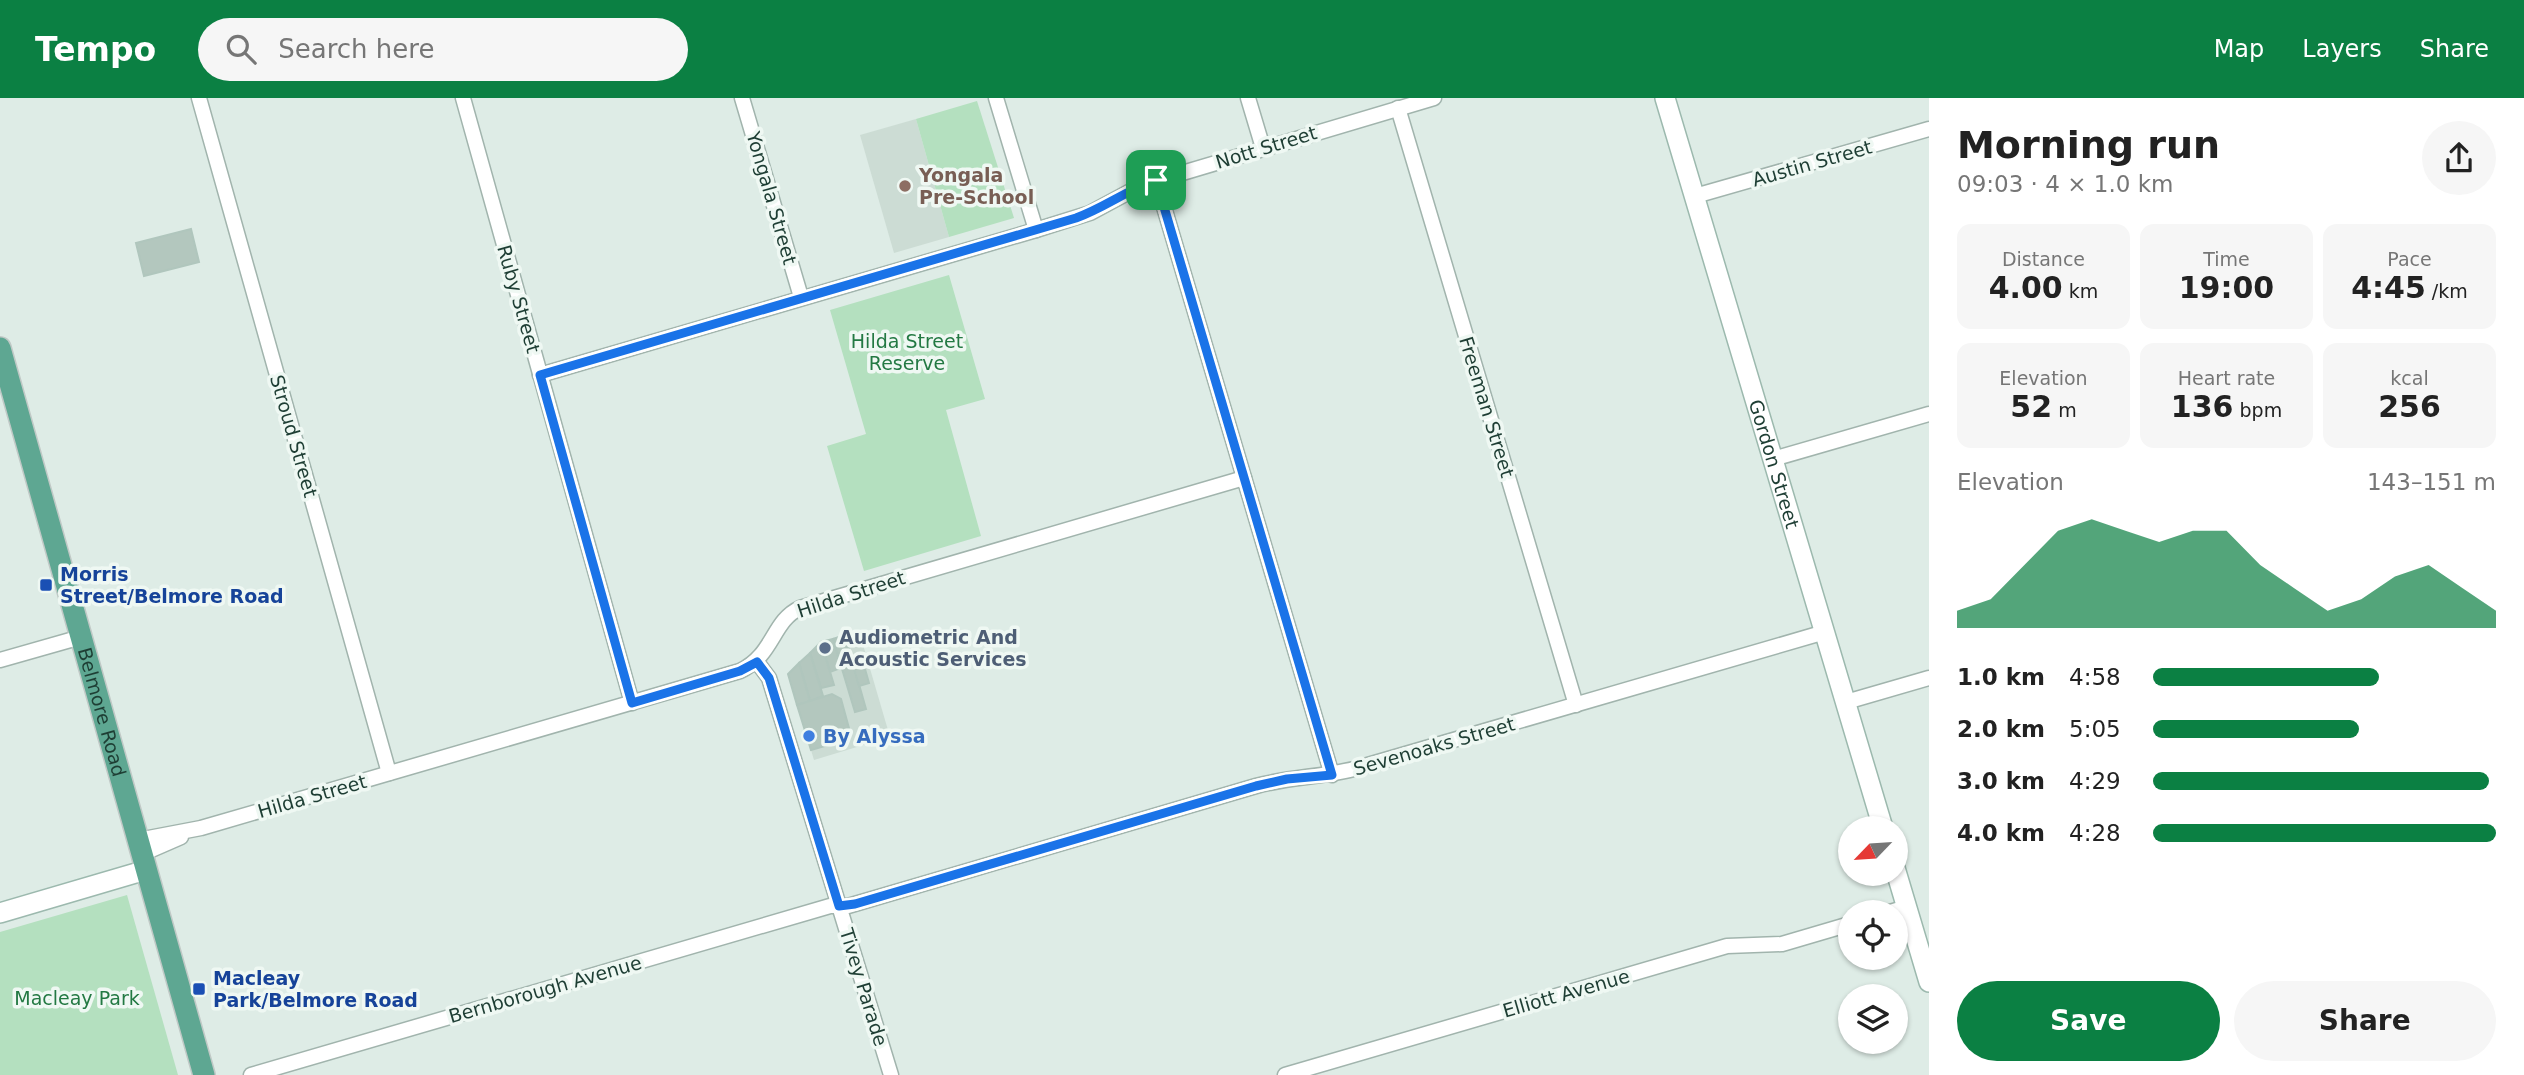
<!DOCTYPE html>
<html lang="en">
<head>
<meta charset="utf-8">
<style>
  body { margin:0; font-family:"DejaVu Sans",sans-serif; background:#f6f6f6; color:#222; height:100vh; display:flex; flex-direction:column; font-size:26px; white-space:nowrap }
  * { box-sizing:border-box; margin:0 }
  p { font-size:23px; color:#767676 }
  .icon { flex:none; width:38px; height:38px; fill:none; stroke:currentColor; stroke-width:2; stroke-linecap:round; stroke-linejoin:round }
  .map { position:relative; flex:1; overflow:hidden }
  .details { display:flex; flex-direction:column; background:#fff; width:595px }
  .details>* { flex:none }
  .needle { width:46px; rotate:245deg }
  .controls { position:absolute; left:1838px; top:718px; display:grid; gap:14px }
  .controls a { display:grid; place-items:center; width:70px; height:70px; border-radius:50%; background:#fff; box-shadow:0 2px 5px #0004; font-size:35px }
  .pin { position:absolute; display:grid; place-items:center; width:60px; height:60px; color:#fff; margin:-30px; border-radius:14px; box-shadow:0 4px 10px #0006 }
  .round { display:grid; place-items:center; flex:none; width:74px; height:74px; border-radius:37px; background:#f6f6f6 }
  .overview { display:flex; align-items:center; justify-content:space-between; height:119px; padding:0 28px }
  h1 { font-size:38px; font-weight:800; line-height:52px }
  .figures { display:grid; grid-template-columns:repeat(3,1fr); gap:10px; height:119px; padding:7px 28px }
  .figures div { display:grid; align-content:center; border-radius:14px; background:#f6f6f6; text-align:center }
  .figures b { font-size:30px; font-weight:800 }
  .figures small { font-size:19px; font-weight:400 }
  .figures p { font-size:19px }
  .chart { height:196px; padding:14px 28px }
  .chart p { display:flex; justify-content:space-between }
  .chart svg { width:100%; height:126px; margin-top:7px; fill:#0b8043; opacity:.7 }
  .cta { display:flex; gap:14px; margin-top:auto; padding:14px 28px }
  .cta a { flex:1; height:80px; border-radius:42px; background:#0b8043; color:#fff; font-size:28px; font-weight:800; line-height:80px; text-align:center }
  .cta a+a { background:#f6f6f6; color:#222 }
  ul { padding:0 28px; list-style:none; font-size:23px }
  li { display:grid; grid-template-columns:112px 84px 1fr; align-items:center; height:52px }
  li i { height:18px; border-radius:9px; background:#0b8043 }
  header { display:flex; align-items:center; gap:42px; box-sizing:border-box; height:98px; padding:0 35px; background:#0b8043; color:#fff }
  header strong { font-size:33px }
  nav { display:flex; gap:38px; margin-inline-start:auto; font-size:24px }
  .search { width:490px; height:63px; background:#f6f6f6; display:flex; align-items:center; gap:18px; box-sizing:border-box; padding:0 24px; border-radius:38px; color:#767676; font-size:26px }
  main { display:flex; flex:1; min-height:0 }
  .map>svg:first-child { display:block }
  .built { fill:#ccdcd4 }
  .green { fill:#b4e0bf }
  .building { fill:#b3c7be; stroke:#b0c6bd; stroke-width:2 }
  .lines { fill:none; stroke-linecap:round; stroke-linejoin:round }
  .street-casing { stroke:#a1b4ad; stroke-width:17 }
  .secondary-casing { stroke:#9cb9ae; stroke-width:22 }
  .primary-casing { stroke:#c0c9c6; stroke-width:24 }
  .street { stroke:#fff; stroke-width:14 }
  .secondary { stroke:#fff; stroke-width:19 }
  .primary { stroke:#5ea792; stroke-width:21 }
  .route-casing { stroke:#fff; stroke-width:14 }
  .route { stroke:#1a73e8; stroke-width:9 }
  .education-dot { fill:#8d6e63; stroke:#eff8f3; stroke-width:2.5 }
  .transit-dot { fill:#1a4fb4; stroke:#eff8f3; stroke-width:2.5 }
  .service-dot { fill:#5c6f8a; stroke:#eff8f3; stroke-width:2.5 }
  .shop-dot { fill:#3f7fe0; stroke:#eff8f3; stroke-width:2.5 }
  .labels { text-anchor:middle; stroke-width:7; stroke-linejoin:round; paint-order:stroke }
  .street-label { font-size:19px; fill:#1e3e34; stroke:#eff8f3 }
  .education-label { font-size:19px; font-weight:bold; fill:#785e54; stroke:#eff8f3; text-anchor:start }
  .park-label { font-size:19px; fill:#237943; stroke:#eff8f3 }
  .transit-label { font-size:19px; font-weight:bold; fill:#164399; stroke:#eff8f3; text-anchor:start }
  .service-label { font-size:19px; font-weight:bold; fill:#4e5e75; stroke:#eff8f3; text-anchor:start }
  .shop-label { font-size:19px; font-weight:bold; fill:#366cbe; stroke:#eff8f3; text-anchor:start }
</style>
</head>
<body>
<header>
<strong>Tempo</strong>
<div class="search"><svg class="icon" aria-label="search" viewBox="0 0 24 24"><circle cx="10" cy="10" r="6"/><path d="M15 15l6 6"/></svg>Search here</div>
<nav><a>Map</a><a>Layers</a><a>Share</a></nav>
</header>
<main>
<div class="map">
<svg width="1929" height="977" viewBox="0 0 1929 977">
  <rect width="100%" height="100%" fill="#deece6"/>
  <!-- built -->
  <g class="built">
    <polygon points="916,21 949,139 894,155 860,37"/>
    <polygon points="859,533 890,639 814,662 788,576 821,544"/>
  </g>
  <!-- green -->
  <g class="green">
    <polygon points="977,3 1014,120 949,139 916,21"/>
    <polygon points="949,177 985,301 946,312 981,438 864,473 827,348 866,336 830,212"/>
    <polygon points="127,797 178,977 0,977 0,834"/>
  </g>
  <!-- building -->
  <g class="building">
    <polygon points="191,131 199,164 144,178 136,145"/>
    <polygon points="845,537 866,611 855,614 833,541"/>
    <polygon points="833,541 841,570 830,574 821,544"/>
    <polygon points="821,544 834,587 821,590 810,555"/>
    <polygon points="810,555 823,598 810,603 799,565"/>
    <polygon points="861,557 869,585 859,588 851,560"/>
    <polygon points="799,565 810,603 797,607 788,576"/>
    <polygon points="832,596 841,601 850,634 846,642 811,652 797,607"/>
  </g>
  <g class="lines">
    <defs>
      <g id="street">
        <polyline points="199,0 389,675"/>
        <polyline points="463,0 632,605"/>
        <polyline points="742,0 801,199"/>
        <polyline points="996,0 1036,132"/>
        <polyline points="1248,0 1263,50"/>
        <polyline points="1398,10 1576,607"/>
        <polyline points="1156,82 1332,677"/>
        <polyline points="1695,98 1929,31"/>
        <polyline points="540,277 1036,132 1090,115 1142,87 1434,0"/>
        <polyline points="1773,361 1929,316"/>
        <polyline points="0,562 81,539"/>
        <polyline points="757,564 769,580 891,977"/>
        <polyline points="1846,604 1929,580"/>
        <path d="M138 742 201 730 740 573C774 557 772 523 800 510L1244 380"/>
        <polyline points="142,756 181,739"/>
        <polyline points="1890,814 1907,809"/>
        <path d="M251 977 830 808H848L1256 688C1289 679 1322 679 1354 671L1825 534"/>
        <polyline points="1285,977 1727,848 1782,846 1850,826"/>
      </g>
      <g id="secondary">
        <path id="s1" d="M1665 0 1883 730"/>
        <polyline points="1895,770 1929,884"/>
        <polyline points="0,815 146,772"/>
      </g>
      <g id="primary">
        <path id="s2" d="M0 250 204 977"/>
      </g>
    </defs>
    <!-- street casing -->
    <use href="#street" class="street-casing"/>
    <!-- secondary casing -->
    <use href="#secondary" class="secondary-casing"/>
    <!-- primary casing -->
    <use href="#primary" class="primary-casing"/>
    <!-- street -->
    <use href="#street" class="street"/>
    <!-- secondary -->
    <use href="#secondary" class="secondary"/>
    <!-- primary -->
    <use href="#primary" class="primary"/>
  </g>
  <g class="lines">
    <defs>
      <path id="route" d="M1156 82 1332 677 1287 681 1256 688 855 806 839 808 769 580 757 564 740 573 632 605 540 277 1076 120C1104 110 1127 92 1156 82Z"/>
    </defs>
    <!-- route casing -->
    <use href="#route" class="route-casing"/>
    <!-- route -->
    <use href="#route" class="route"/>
  </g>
  <!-- markers -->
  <circle class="education-dot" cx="905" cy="88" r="7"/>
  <g class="transit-dot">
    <rect x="39" y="480" width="14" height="14" rx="3.5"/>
    <rect x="192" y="884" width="14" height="14" rx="3.5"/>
  </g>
  <circle class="service-dot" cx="825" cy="550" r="7"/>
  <circle class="shop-dot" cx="809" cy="638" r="7"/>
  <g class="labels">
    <!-- street labels -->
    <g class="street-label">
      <text transform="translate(1266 49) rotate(-17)" y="7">Nott Street</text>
      <text transform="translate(1812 65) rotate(-16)" y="7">Austin Street</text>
      <text transform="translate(772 100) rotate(74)" y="7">Yongala Street</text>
      <text transform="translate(519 201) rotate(74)" y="7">Ruby Street</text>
      <text transform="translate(1487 309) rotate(73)" y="7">Freeman Street</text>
      <text transform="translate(294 338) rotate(74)" y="7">Stroud Street</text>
      <text dy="7" stroke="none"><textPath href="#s1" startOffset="382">Gordon Street</textPath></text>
      <text transform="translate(851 496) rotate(-18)" y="7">Hilda Street</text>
      <text dy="7" stroke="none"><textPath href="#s2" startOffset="378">Belmore Road</textPath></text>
      <text transform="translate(1434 648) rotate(-16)" y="7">Sevenoaks Street</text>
      <text transform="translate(312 698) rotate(-16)" y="7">Hilda Street</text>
      <text transform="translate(864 889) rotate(73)" y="7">Tivey Parade</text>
      <text transform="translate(545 891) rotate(-16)" y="7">Bernborough Avenue</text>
      <text transform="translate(1566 895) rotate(-16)" y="7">Elliott Avenue</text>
    </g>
    <!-- education labels -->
    <g class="education-label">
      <text x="919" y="84">Yongala<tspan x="919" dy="22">Pre-School</tspan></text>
    </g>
    <!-- park labels -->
    <g class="park-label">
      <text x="907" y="250">Hilda Street<tspan x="907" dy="22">Reserve</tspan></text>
      <text x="77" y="907">Macleay Park</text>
    </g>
    <!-- transit labels -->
    <g class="transit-label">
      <text x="60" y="483">Morris<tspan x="60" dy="22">Street/Belmore Road</tspan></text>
      <text x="213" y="887">Macleay<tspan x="213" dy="22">Park/Belmore Road</tspan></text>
    </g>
    <!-- service labels -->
    <g class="service-label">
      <text x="839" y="546">Audiometric And<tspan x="839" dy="22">Acoustic Services</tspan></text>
    </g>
    <!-- shop labels -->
    <g class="shop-label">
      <text x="823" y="645">By Alyssa</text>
    </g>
  </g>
</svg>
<div class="controls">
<a><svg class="needle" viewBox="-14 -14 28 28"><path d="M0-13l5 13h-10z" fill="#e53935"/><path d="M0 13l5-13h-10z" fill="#767676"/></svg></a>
<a><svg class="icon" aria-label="locate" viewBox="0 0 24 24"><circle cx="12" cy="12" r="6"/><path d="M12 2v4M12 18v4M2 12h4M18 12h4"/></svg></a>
<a><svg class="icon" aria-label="layers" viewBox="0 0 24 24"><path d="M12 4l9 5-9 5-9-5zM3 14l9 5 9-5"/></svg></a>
</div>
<div class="pin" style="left:1156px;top:82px;background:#1e9e55"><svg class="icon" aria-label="arrive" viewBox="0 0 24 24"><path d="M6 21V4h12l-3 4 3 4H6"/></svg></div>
</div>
<section class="details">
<div class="overview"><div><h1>Morning run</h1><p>09:03 · 4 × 1.0 km</p></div><a class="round"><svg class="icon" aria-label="share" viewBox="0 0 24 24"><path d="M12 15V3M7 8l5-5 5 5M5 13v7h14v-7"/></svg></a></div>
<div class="figures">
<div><p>Distance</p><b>4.00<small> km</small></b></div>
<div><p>Time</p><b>19:00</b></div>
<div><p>Pace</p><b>4:45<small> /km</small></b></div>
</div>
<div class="figures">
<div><p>Elevation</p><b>52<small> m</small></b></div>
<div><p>Heart rate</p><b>136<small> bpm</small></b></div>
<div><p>kcal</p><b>256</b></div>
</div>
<div class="chart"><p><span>Elevation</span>143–151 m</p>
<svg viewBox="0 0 160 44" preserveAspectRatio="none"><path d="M0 44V38L10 34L20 22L30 10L40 6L50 10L60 14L70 10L80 10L90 22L100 30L110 38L120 34L130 26L140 22L150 30L160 38V44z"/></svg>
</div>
<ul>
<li><b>1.0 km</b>4:58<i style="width:66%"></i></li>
<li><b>2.0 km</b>5:05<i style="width:60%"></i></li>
<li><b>3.0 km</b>4:29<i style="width:98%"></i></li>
<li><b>4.0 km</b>4:28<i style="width:100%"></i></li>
</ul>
<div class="cta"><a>Save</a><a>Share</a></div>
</section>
</main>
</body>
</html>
